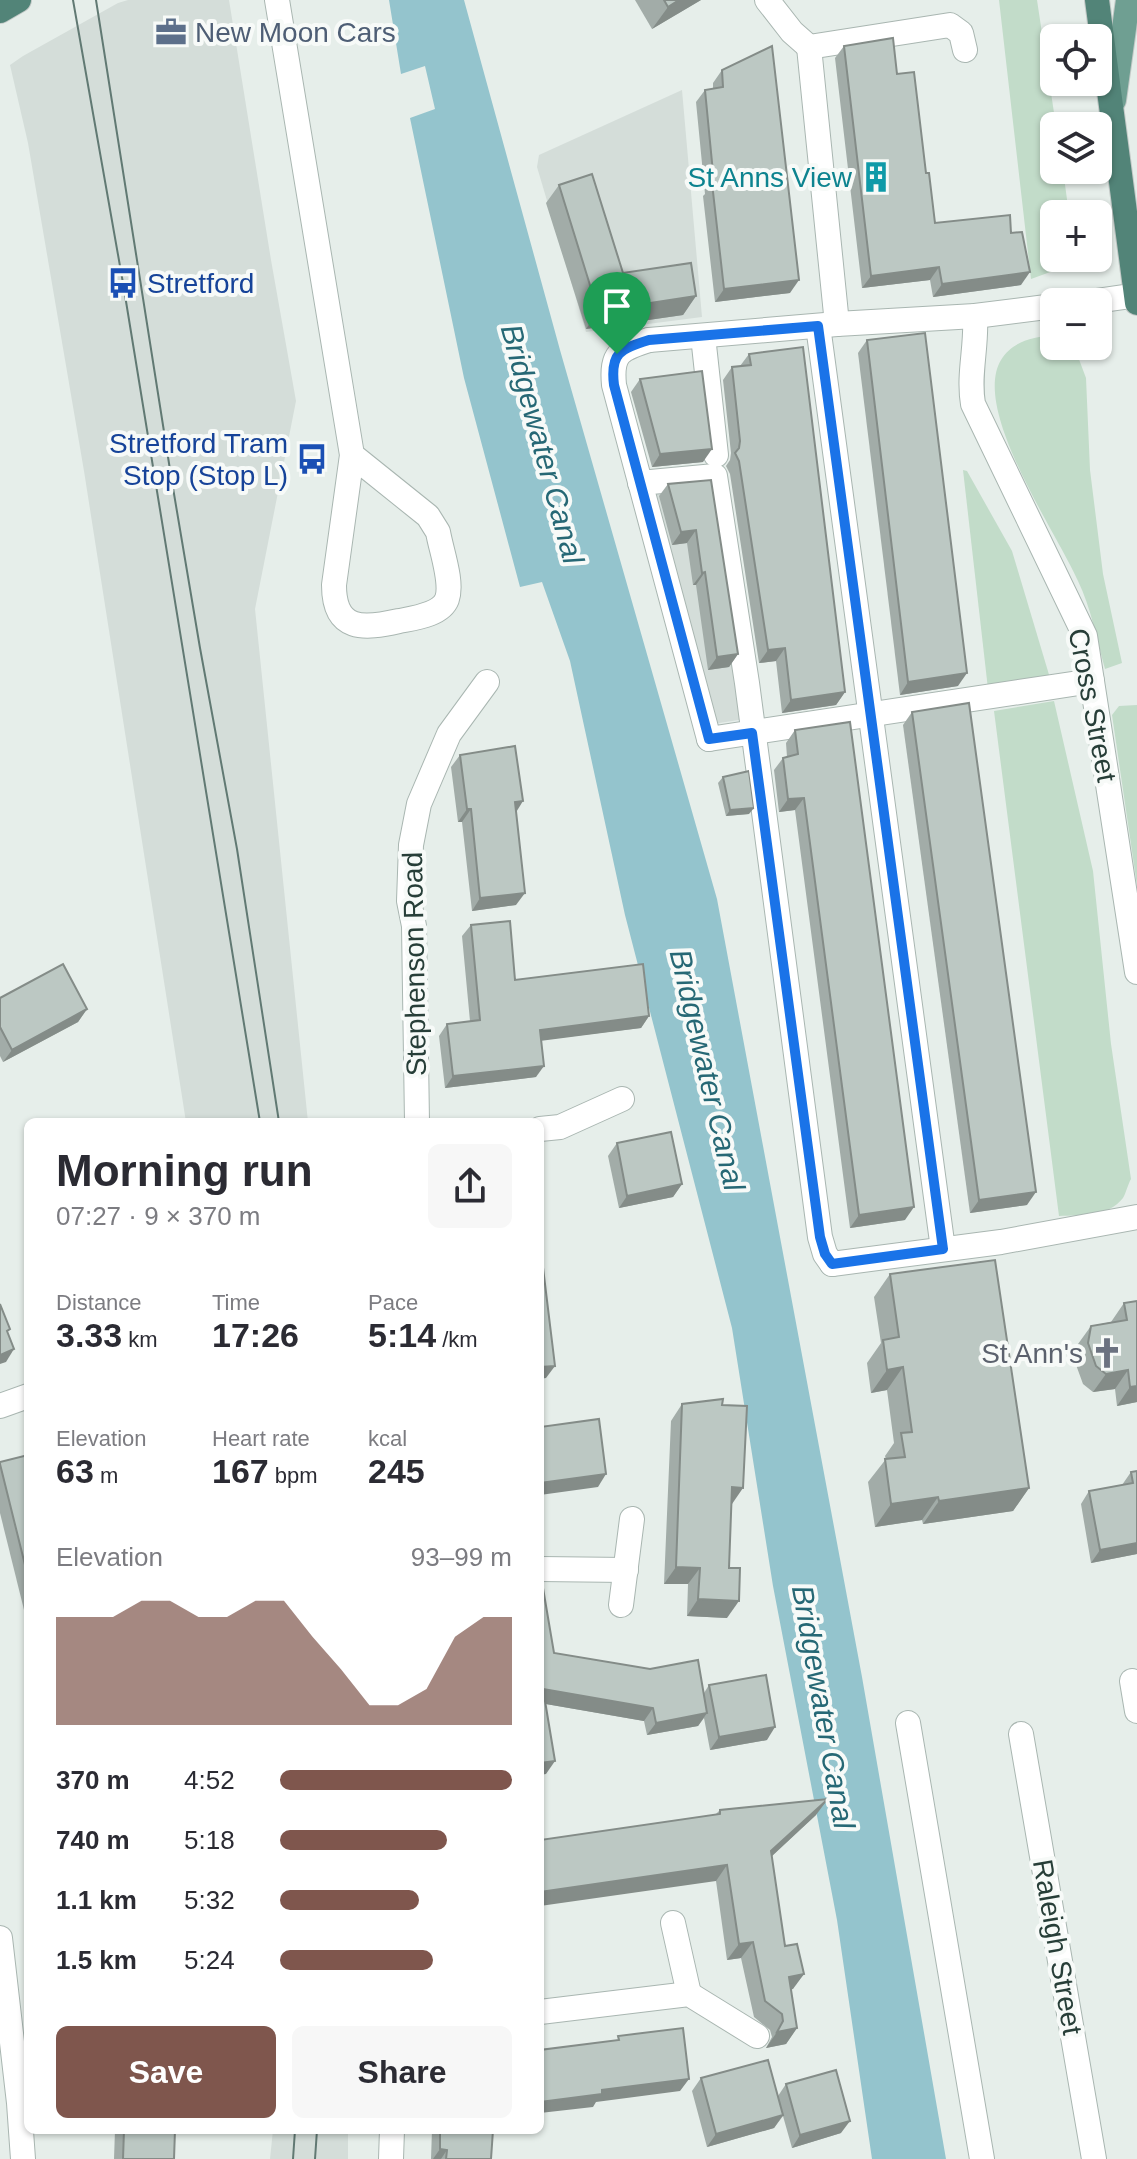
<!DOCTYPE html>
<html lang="en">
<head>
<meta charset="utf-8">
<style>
  body { margin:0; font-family:Helvetica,sans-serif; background:#f7f7f7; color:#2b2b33; height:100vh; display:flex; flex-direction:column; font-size:30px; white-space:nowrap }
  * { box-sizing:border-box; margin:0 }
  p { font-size:26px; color:#7c7c81 }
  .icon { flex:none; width:44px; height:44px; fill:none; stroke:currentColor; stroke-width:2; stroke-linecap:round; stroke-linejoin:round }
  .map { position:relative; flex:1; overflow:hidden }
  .side { position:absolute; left:24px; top:1118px; width:520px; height:1016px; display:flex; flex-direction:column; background:#fff; border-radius:12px; box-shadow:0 2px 6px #0004 }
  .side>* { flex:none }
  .controls { position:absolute; left:1040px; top:24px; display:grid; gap:16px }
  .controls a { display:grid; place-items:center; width:72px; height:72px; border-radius:12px; background:#fff; box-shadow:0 2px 6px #0004; font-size:40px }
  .pin { position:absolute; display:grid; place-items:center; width:68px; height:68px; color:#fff; margin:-82px -34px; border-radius:50% 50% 50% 0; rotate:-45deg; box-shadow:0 0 8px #0007 }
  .pin .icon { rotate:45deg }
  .round { display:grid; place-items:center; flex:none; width:84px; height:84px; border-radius:12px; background:#f7f7f7 }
  .summary { display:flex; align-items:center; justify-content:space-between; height:136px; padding:0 32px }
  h1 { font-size:44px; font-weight:700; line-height:60px }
  .stats { display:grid; grid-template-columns:repeat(3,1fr); gap:12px; height:136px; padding:8px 32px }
  .stats div { display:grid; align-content:center }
  .stats b { font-size:34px; font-weight:700 }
  .stats small { font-size:22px; font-weight:400 }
  .stats p { font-size:22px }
  .chart { height:224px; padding:16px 32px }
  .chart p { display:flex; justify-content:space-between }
  .chart svg { width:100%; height:144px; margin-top:8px; fill:#7f564d; opacity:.7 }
  .button { display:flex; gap:16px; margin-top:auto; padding:16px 32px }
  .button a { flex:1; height:92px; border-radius:12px; background:#7f564d; color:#fff; font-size:32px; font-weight:700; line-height:92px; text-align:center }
  .button a+a { background:#f7f7f7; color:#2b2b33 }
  ul { padding:0 32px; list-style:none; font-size:26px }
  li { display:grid; grid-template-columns:128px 96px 1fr; align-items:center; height:60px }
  li i { height:20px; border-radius:10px; background:#7f564d }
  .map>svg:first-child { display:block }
  .built { fill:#d4ddd9 }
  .green { fill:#c2dcc9 }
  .water { fill:#94c4cd }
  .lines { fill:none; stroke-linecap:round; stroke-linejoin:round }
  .service-casing { stroke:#a9b6b1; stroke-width:26 }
  .pedestrian-casing { stroke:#a9b6b1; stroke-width:26 }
  .minor-casing { stroke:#a9b6b1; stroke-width:26 }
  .tertiary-casing { stroke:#a9b6b1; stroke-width:26 }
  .primary-casing { stroke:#c3c9c7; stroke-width:26 }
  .trunk-casing { stroke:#c3c9c7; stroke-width:26 }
  .service { stroke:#fff; stroke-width:24 }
  .pedestrian { stroke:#fff; stroke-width:24 }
  .minor { stroke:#fff; stroke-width:24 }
  .tertiary { stroke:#fff; stroke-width:24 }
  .primary { stroke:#6f9f92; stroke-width:24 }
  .trunk { stroke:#528478; stroke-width:24 }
  .tram { stroke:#617973; stroke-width:2 }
  .wall { fill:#a2aca8 }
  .shaded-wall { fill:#848c88 }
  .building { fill:#bcc8c3; stroke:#848c88; stroke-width:2 }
  .route-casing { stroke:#fff; stroke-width:16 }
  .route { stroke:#1a73e8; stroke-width:10 }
  .labels { text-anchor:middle; stroke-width:8; stroke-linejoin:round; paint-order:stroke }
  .service-label { font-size:28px; fill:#4e5e75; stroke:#f7faf8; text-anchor:start }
  .culture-label { font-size:28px; fill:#0d838f; stroke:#f7faf8; text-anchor:end }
  .transit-label { font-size:28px; fill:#164399; stroke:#f7faf8; text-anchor:start }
  .street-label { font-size:28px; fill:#273e38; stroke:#f7faf8 }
  .worship-label { font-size:28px; fill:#5b616d; stroke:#f7faf8; text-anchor:end }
  .water-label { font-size:30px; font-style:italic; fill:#266875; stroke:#f7faf8 }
</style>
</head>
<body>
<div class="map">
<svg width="1137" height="2159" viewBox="0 0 1137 2159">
  <rect width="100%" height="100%" fill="#e6eeea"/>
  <!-- built -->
  <g class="built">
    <polygon points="128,0 229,0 271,260 296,401 255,609 308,1122 186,1122 84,471 28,143 10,65 23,56 118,3"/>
    <polygon points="682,90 702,317 586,332 537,167 539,155"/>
    <polygon points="712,485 745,719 713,724 648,495"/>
    <polygon points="273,2130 348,2130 348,2159 270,2159"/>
  </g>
  <!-- green -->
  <g class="green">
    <polygon points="999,0 1037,0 1056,126 1054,126 1054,170 1063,170 1069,214 1054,214 1054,258 1062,258 1053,271 1031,279"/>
    <path d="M1054 335V346H1074L1086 378 1090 470 1103 574 1122 663 1105 669C1097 640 1091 608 1078 581 1057 533 971 410 1001 360 1012 341 1034 337 1054 335Z"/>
    <polygon points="963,470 967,471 1012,551 1050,678 988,689"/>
    <path d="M1054 701 1093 871 1111 1044 1131 1179C1128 1184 1126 1193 1123 1198 1108 1217 1081 1215 1059 1216L994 711Z"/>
    <polygon points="1137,705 1137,885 1112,715 1119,706"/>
  </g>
  <!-- water -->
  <polygon class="water" points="389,0 464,0 560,350 717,899 862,1677 946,2159 872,2159 837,1920 773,1586 732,1328 625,915 570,661 542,582 520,587 464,378 410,118 435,109 425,66 401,74"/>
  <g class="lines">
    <defs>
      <g id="service">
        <path d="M277 0 352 455 334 585C334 632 364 629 399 621 414 618 441 615 447 599 453 582 441 550 438 532L428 516 352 455"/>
        <polyline points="767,0 792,32 809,47 950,25 961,33 965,50"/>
        <polyline points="703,336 716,455"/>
        <path d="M649 340C620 349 611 353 614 385L709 739"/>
        <polyline points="640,483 715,476 747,683 820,1237 825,1254 832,1264"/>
        <polyline points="1132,1681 1137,1711"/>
        <polyline points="908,1723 982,2159"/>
      </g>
      <g id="pedestrian">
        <polyline points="818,326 943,1249"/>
        <polyline points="709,739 1092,681"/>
      </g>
      <g id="minor">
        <polyline points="809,47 837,324"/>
        <polyline points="1089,302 1137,295"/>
        <path d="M975 316C977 347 968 374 973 404L1085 636 1137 972"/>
        <polyline points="649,340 837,324 975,316 1054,306"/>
        <polyline points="417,1122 414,926 409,901 411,845 419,804 449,734 487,682"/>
        <polyline points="540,1129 560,1127 622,1099"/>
        <polyline points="832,1264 1001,1242 1137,1217"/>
        <polyline points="0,1406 28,1396"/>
        <polyline points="540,1569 626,1570"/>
        <polyline points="621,1605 632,1519"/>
        <polyline points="1021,1734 1094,2159"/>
        <polyline points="673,1923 689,1994"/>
        <polyline points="540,2012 689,1994 757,2036"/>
        <polyline points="391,2159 392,2130"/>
      </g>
      <polyline id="tertiary" points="0,1938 19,2103 23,2159"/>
      <polyline id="primary" points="1114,100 1128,0"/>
      <g id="trunk">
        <polyline points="1097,0 1137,303"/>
        <polyline points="0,11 19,0"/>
      </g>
    </defs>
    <!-- service casing -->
    <use href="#service" class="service-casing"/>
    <!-- pedestrian casing -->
    <use href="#pedestrian" class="pedestrian-casing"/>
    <!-- minor casing -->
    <use href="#minor" class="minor-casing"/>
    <!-- tertiary casing -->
    <use href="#tertiary" class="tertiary-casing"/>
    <!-- primary casing -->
    <use href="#primary" class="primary-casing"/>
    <!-- trunk casing -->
    <use href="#trunk" class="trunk-casing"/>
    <!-- service -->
    <use href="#service" class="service"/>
    <!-- pedestrian -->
    <use href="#pedestrian" class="pedestrian"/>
    <!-- minor -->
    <use href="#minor" class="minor"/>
    <!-- tertiary -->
    <use href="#tertiary" class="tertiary"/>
    <!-- primary -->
    <use href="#primary" class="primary"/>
    <!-- trunk -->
    <use href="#trunk" class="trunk"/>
    <!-- tram -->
    <g class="tram">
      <polyline points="73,0 123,283 260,1122"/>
      <polyline points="96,0 171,476 200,648 237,849 279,1122"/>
      <polyline points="293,2159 295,2130"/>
      <polyline points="315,2159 317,2130"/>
    </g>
  </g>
  <!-- wall -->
  <g class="wall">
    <polygon points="635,0 701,0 652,29"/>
    <polygon points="844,46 897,74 926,173 935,223 1011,233 1021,285 933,297 930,280 862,288 835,58"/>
    <polygon points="722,70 790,293 715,302 703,196 705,194 696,102 705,90 713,89 713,83"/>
    <polygon points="559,185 623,273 696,296 683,315 586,329 546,203"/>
    <polygon points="867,340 958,686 900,695 858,353"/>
    <polygon points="749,354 845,692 836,705 782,713 776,661 759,663 730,474 726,466 730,460 731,453 723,380 732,367 740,366"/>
    <polygon points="640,379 703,462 652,467 631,392"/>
    <polygon points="711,480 738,654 729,667 708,670 696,585 693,585 687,543 672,545 659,496 668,484"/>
    <polygon points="912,712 1027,1205 970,1213 903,725"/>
    <polygon points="795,730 905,1220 850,1228 795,810 779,812 774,770 783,758 787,757 786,743"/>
    <polygon points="460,755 516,811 516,905 472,911 462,822 458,822 451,767"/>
    <polygon points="723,777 749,814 726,816 718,783"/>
    <polygon points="471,925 515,980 649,1016 641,1028 541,1040 536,1077 445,1088 439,1036 447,1024 470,1021 462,936"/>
    <polygon points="0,998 87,1009 78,1022 3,1062 0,1056"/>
    <polygon points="617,1143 682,1184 673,1197 619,1208 608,1156"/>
    <polygon points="890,1274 1029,1488 1013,1511 923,1524 922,1520 875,1527 868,1482 886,1459 885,1456 894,1443 887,1390 871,1393 867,1363 881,1343 874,1297"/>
    <polygon points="1137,1301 1137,1402 1117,1406 1115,1389 1093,1392 1083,1384 1075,1362 1078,1344 1091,1326 1111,1322 1124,1303"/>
    <polygon points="682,1404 722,1405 731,1504 727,1618 687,1616 688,1584 664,1584 671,1421"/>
    <polygon points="28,1455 28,1626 0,1513 0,1462"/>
    <polygon points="1137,1471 1137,1554 1091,1563 1081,1504 1089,1491 1122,1485 1131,1472"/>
    <polygon points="540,1588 554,1653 704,1693 709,1685 767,1740 710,1750 704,1718 698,1726 647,1735 644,1721 546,1704 546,1774"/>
    <polygon points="720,1810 816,1815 772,1856 785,1946 804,1974 791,1990 797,2028 786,2044 766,2048 772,2037 770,2030 754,2017 741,1958 727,1960 716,1881 716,1814"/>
    <polygon points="701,2078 778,2096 786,2084 841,2133 792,2148 783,2116 774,2128 707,2147 692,2091"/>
    <polygon points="115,2130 175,2130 174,2159 114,2159"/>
    <polygon points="432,2130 493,2130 491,2159 431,2159"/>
  </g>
  <!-- shaded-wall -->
  <g class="shaded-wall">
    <polygon points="679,0 701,0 652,29 668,7"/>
    <polygon points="939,267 930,280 862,288 871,276"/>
    <polygon points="1030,272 1021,285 933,297 942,284"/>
    <polygon points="799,280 790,293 715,302 724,289"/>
    <polygon points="696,296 683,315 586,329 598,311"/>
    <polygon points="712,449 703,462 652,467 660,454"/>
    <polygon points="696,530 687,543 672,545 681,532"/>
    <polygon points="705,572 696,585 693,585 702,573"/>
    <polygon points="785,648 776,661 759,663 768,650"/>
    <polygon points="738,654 729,667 708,670 717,657"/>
    <polygon points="967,673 958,686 900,695 908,682"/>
    <polygon points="845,692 836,705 782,713 791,700"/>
    <polygon points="804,798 795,810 779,812 788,799"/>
    <polygon points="523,801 515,814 515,802"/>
    <polygon points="754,808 749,814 726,816 730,810"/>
    <polygon points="467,809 471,809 462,822 458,822"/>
    <polygon points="525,893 516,905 472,911 480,898"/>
    <polygon points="87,1009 78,1022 3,1062 12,1050"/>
    <polygon points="649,1016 641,1028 532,1042 540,1030"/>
    <polygon points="544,1066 536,1077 445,1088 453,1076"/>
    <polygon points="682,1184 673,1197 619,1208 627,1196"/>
    <polygon points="1036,1192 1027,1205 970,1213 979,1200"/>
    <polygon points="914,1207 905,1220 850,1228 859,1215"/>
    <polygon points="14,1349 6,1362 0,1364 0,1355"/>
    <polygon points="555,1366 546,1378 540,1379 540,1367"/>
    <polygon points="903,1367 887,1390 871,1393 887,1370"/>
    <polygon points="1128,1370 1115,1389 1093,1392 1106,1374"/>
    <polygon points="1137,1386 1137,1402 1117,1406 1130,1387"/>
    <polygon points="606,1474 598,1487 540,1495 540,1483"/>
    <polygon points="732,1487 743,1488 732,1504"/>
    <polygon points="1029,1488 1013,1511 923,1524 939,1501"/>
    <polygon points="938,1497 922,1520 875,1527 891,1504"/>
    <polygon points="1137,1543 1137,1554 1091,1563 1100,1550"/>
    <polygon points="676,1567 700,1568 688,1584 664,1584"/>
    <polygon points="698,1599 739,1601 727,1618 687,1616"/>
    <polygon points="543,1689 653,1708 644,1721 540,1703"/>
    <polygon points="707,1713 698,1726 647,1735 656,1723"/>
    <polygon points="775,1727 767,1740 710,1750 719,1737"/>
    <polygon points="555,1761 546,1774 540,1775 540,1763"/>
    <polygon points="828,1799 816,1815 760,1867 771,1851"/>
    <polygon points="727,1865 716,1881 540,1906 540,1892"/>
    <polygon points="753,1942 741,1958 727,1960 739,1944"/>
    <polygon points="804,1974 793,1989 778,1993 789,1977"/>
    <polygon points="797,2028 786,2044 766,2048 777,2032"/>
    <polygon points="689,2079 680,2091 596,2102 593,2107 540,2113 540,2102 602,2090"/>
    <polygon points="783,2115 774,2128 707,2147 716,2134"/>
    <polygon points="850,2121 841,2133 792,2148 800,2135"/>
    <polygon points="440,2149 447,2150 441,2159 433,2159"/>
  </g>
  <!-- building -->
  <g class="building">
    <polygon points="664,0 679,0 668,7"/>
    <polygon points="893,38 897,74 914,72 926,173 929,173 935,223 1010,215 1011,233 1022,232 1030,272 942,284 939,267 871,276 844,46"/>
    <polygon points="772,46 799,280 724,289 712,183 714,183 705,90 723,87 722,70"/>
    <polygon points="592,174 623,273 691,263 696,296 598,311 559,185"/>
    <polygon points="925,333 967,673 908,682 867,340"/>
    <polygon points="803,347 845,692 791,700 785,648 768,650 739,461 735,453 739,448 740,441 732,367 751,365 749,354"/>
    <polygon points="702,371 712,449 660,454 640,379"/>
    <polygon points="711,480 738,654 717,657 705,572 702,573 696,530 681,532 668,484"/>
    <polygon points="969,703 1036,1192 979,1200 912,712"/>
    <polygon points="850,722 914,1207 859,1215 804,798 788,799 783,758 798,754 795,730"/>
    <polygon points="515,746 523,801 515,802 525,893 480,898 471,809 467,809 460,755"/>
    <polygon points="749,771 754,808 730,810 723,777"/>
    <polygon points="510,921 515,980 643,964 649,1016 540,1030 544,1066 453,1076 447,1024 480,1020 471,925"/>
    <polygon points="63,964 87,1009 12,1050 0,1027 0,998"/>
    <polygon points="671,1132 682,1184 627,1196 617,1143"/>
    <polygon points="540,1243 555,1366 540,1367"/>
    <polygon points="995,1260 1029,1488 939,1501 938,1497 891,1504 885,1459 905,1457 901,1433 912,1432 903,1367 887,1370 883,1340 899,1337 890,1274"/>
    <polygon points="1137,1301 1137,1386 1130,1387 1128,1370 1106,1374 1096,1366 1088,1343 1091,1326 1127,1320 1124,1303"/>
    <polygon points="0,1304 10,1329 7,1331 14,1349 0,1355"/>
    <polygon points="723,1399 722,1405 747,1406 743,1488 732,1487 729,1568 740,1568 739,1601 698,1599 700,1568 676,1567 682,1404"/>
    <polygon points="599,1419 606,1474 540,1483 540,1427"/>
    <polygon points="28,1455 28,1577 0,1464 0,1462"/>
    <polygon points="1137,1471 1137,1543 1100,1550 1089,1491 1133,1483 1131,1472"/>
    <polygon points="540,1588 543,1588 554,1653 650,1669 698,1660 707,1713 656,1723 653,1708 543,1689 555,1761 540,1763"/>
    <polygon points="766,1675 775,1727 719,1737 709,1685"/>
    <polygon points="828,1799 771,1851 785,1946 797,1944 804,1974 789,1977 797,2028 777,2032 783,2021 782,2014 765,2001 753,1942 739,1944 727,1865 540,1892 540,1840 720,1814 720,1810"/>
    <polygon points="683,2028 689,2079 602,2090 602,2094 540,2102 540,2050 619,2040 618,2036"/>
    <polygon points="768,2060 783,2115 716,2134 701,2078"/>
    <polygon points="836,2070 850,2121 800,2135 786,2084"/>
    <polygon points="124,2130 175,2130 174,2159 123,2159"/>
    <polygon points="440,2130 493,2130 491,2159 446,2159 447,2150 440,2149"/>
  </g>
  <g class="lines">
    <defs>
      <path id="route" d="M818 326 943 1249 832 1264 825 1254 820 1237 752 733 709 739 614 385C610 353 620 349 649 340Z"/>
    </defs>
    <!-- route casing -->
    <use href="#route" class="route-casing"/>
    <!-- route -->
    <use href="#route" class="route"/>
  </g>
  <!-- icons -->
  <defs>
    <symbol id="office-bare" viewBox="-9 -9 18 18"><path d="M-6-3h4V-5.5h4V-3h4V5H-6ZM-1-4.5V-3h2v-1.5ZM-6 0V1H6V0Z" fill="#5c6f8a" stroke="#f7faf8" stroke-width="2.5" paint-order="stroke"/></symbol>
    <symbol id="building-bare" viewBox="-9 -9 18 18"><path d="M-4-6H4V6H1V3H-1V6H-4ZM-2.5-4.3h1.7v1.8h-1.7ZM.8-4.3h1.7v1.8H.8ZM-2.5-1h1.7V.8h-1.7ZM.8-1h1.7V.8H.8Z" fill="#0f9aa8" stroke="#f7faf8" stroke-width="2.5" paint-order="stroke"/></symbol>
    <symbol id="bus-bare" viewBox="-9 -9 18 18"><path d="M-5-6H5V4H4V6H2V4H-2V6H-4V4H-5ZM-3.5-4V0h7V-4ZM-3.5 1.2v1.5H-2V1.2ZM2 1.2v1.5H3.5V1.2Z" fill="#1a4fb4" stroke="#f7faf8" stroke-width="2.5" paint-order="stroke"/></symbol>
    <symbol id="church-bare" viewBox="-9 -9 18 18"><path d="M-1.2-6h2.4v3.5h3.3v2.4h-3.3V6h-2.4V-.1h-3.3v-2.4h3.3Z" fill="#6b7280" stroke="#f7faf8" stroke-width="2.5" paint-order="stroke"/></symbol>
  </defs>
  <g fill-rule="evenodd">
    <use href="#office-bare" x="149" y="10" width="44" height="44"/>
    <use href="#building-bare" x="854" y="155" width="44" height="44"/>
    <use href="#bus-bare" x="101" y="261" width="44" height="44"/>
    <use href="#bus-bare" x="290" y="437" width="44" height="44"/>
    <use href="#church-bare" x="1085" y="1331" width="44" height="44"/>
  </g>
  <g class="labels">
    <!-- service labels -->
    <g class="service-label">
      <text x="195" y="42">New Moon Cars</text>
    </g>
    <!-- culture labels -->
    <g class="culture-label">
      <text x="852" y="187">St Anns View</text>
    </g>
    <!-- transit labels -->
    <g class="transit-label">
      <text x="147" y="293">Stretford</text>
      <text x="288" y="453" text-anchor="end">Stretford Tram<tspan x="288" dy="32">Stop (Stop L)</tspan></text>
    </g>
    <!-- street labels -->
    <g class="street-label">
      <text transform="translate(1093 705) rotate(79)" y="10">Cross Street</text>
      <text transform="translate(414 964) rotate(-91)" y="10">Stephenson Road</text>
      <text transform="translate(1058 1947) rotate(80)" y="10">Raleigh Street</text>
    </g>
    <!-- worship labels -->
    <g class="worship-label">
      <text x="1083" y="1363">St Ann's</text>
    </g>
    <!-- water labels -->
    <g class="water-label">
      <text transform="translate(542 444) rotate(75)" y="10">Bridgewater Canal</text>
      <text transform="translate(707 1070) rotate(77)" y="10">Bridgewater Canal</text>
      <text transform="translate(823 1707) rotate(80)" y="10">Bridgewater Canal</text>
    </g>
  </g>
</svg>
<div class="controls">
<a><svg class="icon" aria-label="locate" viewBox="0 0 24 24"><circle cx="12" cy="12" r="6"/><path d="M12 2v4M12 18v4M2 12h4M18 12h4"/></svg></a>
<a><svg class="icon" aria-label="layers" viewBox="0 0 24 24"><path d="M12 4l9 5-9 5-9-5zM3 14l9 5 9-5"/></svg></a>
<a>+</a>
<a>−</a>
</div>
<div class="pin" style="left:617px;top:354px;background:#1e9e55"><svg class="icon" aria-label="arrive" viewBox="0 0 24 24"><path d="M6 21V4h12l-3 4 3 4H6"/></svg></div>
<section class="side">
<div class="summary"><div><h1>Morning run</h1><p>07:27 · 9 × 370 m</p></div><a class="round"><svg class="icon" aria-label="share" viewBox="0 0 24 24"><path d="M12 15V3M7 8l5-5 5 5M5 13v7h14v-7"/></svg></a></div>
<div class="stats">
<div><p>Distance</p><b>3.33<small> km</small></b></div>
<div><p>Time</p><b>17:26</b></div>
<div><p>Pace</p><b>5:14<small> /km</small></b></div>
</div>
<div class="stats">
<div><p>Elevation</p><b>63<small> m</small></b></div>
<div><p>Heart rate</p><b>167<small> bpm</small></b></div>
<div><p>kcal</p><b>245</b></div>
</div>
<div class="chart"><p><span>Elevation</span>93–99 m</p>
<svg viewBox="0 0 160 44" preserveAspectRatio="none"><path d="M0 44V11L10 11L20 11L30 6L40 6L50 11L60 11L70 6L80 6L90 17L100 27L110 38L120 38L130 33L140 17L150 11L160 11V44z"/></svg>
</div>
<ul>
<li><b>370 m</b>4:52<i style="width:100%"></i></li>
<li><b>740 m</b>5:18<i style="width:72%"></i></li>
<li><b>1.1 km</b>5:32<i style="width:60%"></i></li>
<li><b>1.5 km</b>5:24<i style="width:66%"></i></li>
</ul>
<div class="button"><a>Save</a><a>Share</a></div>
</section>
</div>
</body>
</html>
